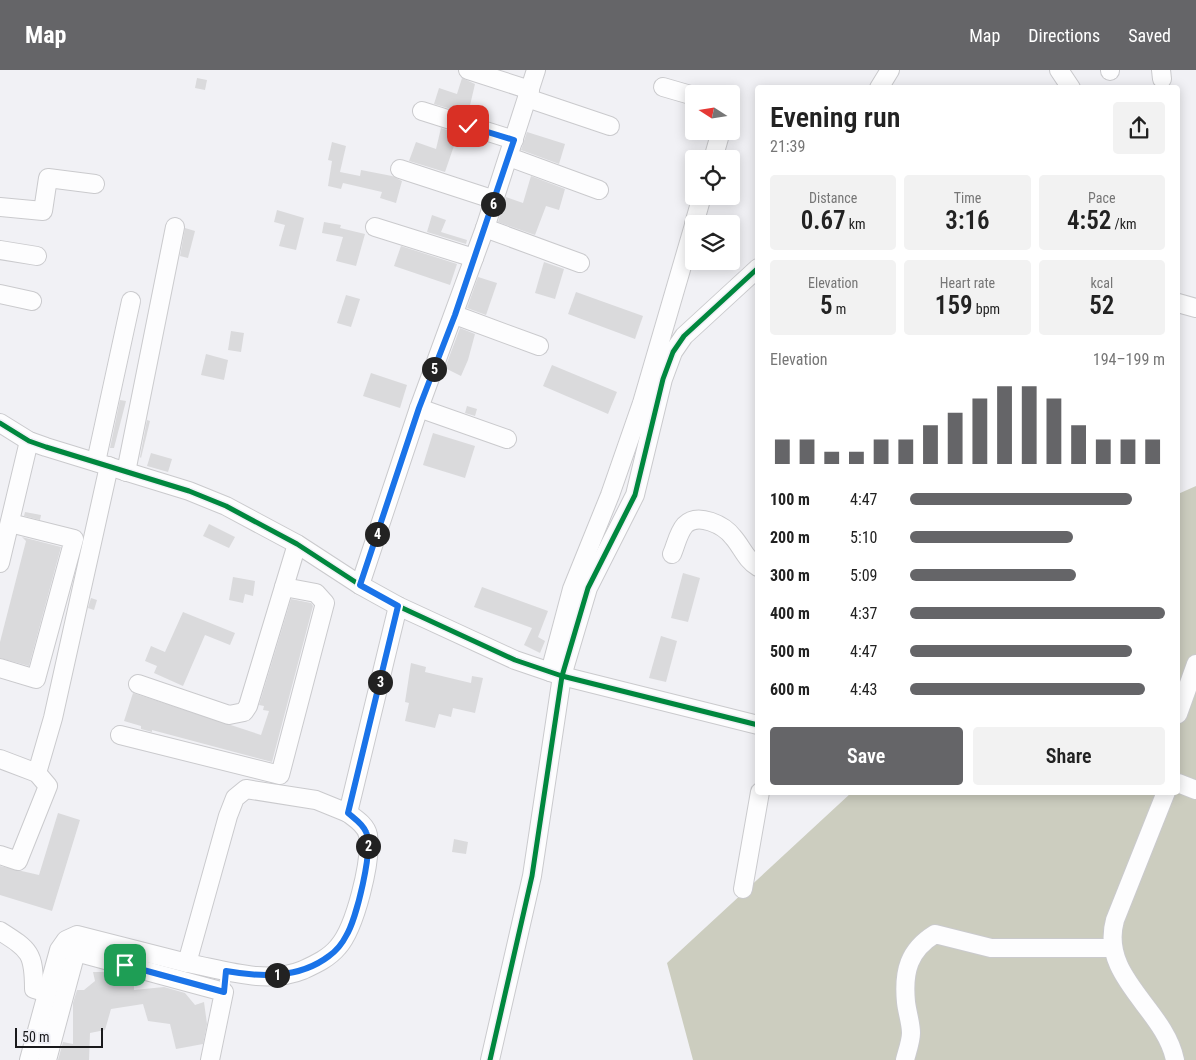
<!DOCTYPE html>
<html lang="en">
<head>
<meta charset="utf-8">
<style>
  body { margin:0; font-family:"Roboto Condensed",sans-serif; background:#f2f2f2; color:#222; height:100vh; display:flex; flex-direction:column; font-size:19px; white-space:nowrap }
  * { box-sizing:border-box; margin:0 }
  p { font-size:16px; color:#767676 }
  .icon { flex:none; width:28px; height:28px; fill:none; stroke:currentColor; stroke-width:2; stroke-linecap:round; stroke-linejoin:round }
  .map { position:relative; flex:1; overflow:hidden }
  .side { position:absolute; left:755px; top:15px; width:425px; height:710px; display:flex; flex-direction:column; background:#fff; border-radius:5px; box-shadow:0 2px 12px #0003 }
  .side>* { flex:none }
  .needle { width:32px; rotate:282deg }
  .buttons { position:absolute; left:685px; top:15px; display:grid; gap:10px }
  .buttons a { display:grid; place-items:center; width:55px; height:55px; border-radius:5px; background:#fff; box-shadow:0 2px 12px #0003; font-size:25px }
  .scale { position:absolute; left:15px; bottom:12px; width:88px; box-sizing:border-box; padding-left:5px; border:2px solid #1a1a1c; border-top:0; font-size:14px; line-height:18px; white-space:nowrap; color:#1a1a1c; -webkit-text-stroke:4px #f0f0f6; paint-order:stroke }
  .pin { position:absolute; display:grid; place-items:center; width:42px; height:42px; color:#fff; margin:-21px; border-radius:10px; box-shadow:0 2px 8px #0006 }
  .km { position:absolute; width:25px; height:25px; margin:-12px; border-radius:50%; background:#222; color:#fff; font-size:14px; line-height:25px; text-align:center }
  .round { display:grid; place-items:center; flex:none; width:52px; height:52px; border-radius:5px; background:#f2f2f2 }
  .headline { display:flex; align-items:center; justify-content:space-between; height:85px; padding:0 15px }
  h1 { font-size:28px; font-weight:600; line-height:38px }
  .metrics { display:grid; grid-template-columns:repeat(3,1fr); gap:8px; height:85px; padding:5px 15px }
  .metrics div { display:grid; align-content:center; border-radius:5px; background:#f2f2f2; text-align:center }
  .metrics b { font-size:25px; font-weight:600 }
  .metrics small { font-size:14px; font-weight:400 }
  .metrics p { font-size:14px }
  .chart { height:140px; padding:10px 15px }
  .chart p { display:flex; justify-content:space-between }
  .chart svg { width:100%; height:90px; margin-top:5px; stroke:#656568; stroke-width:6 }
  .cta { display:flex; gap:10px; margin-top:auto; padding:10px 15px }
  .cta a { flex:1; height:58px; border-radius:5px; background:#656568; color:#fff; font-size:20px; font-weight:600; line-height:58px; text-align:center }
  .cta a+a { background:#f2f2f2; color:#222 }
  ul { padding:0 15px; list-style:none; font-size:16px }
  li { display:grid; grid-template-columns:80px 60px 1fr; align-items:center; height:38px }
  li i { height:12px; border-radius:6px; background:#656568 }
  header { display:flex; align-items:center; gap:30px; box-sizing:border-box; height:70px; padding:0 25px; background:#656568; color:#fff }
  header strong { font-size:24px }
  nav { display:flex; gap:28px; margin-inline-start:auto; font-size:18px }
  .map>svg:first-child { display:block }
  .forest { fill:#cccdbf }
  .building { fill:#dadadc }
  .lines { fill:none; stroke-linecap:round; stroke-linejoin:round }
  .minor-casing { stroke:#cacacd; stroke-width:20 }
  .minor { stroke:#fdfdfe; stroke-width:18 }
  .cycleway-casing { stroke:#f0f0f6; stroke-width:8 }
  .cycleway { stroke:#00873e; stroke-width:5 }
  .route-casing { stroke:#fff; stroke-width:10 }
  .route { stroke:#1a73e8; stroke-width:6 }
</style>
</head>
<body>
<header>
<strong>Map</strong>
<nav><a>Map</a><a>Directions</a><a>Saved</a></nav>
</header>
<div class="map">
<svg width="1196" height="990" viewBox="0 0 1196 990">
  <rect width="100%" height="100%" fill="#f1f1f5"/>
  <!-- forest -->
  <polygon class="forest" points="1196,416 1196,990 693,990 667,893 851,723 1178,722 1178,424"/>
  <!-- building -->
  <g class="building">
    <polygon points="197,8 207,10 205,20 195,18"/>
    <polygon points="462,8 475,14 468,44 434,34 439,18 457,24"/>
    <polygon points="441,58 458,64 445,102 409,91 416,72 436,79"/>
    <polygon points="527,62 565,74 559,94 521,80"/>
    <polygon points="332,72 346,76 340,102 360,106 361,100 392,106 402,111 396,133 380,128 382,122 343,113 341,119 328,116 332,91 328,90"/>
    <polygon points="531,106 565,119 559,140 546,136 535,165 498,152 506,127 523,133"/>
    <polygon points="277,140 304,148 296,180 279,176 285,155 274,152"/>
    <polygon points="432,145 446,150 441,162 467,170 466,174 427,162"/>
    <polygon points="324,152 341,155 340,158 365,164 356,196 336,191 343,167 322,163"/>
    <polygon points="185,158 195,161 188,188 180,186"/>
    <polygon points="401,176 457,194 450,215 394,196"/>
    <polygon points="544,192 564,199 555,229 535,223"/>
    <polygon points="478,207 497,213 486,245 467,238"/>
    <polygon points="576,222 643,246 635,269 568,244"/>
    <polygon points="346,225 360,229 351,257 337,253"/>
    <polygon points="460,258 475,264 468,290 461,306 445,298"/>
    <polygon points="231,261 244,263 241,282 228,280"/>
    <polygon points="206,284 228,290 224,310 201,305"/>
    <polygon points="552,295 617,322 608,344 543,316"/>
    <polygon points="371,303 407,315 400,338 363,326"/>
    <polygon points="120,330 126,331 114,378 110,378"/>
    <polygon points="467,336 477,339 475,346 465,343"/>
    <polygon points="147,350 150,351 141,388 140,387"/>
    <polygon points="433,363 475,376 465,408 423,395"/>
    <polygon points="151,383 172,389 168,402 147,396"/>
    <polygon points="25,442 41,445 40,450 24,446"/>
    <polygon points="209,454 235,467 229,478 203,466"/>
    <polygon points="22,467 61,477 29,596 0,588 0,572 26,471"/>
    <polygon points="683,503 700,508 688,552 671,548"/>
    <polygon points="233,507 255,511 253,526 245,524 243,533 229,530"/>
    <polygon points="482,517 548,541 538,567 545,571 540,583 524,575 532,558 474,537"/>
    <polygon points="91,528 97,530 94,540 88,538"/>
    <polygon points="291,529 311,533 313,536 272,692 152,660 152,662 141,659 141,656 124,651 133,623 261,665 269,641 263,640 264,636 259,635"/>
    <polygon points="183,542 235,563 230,575 205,565 183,616 154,603 157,596 145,591 151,576 165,582"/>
    <polygon points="661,566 677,571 666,612 649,608"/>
    <polygon points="411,593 426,597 425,602 471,613 472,606 483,608 475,643 453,638 451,647 439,644 435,658 405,651 409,633 405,632"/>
    <polygon points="58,743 80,750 52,841 0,825 0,796 39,805"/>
    <polygon points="454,769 468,772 466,784 452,782"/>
    <polygon points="93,902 109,902 134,909 134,920 164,917 185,923 195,935 204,932 207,954 203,974 176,979 170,954 148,951 143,934 111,939 105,960 90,963 89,990 58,990 63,972 73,974 73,933 77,920 84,920 95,911"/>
  </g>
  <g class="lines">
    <defs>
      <g id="minor">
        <polyline points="468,0 530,20"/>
        <polyline points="1059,0 1071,18"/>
        <polyline points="1110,0 1110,1"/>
        <polyline points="1161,0 1162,9"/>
        <polyline points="663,17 694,26"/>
        <polyline points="879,18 890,0"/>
        <polyline points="527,28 610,56"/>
        <polyline points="422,41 514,70"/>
        <polyline points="509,87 599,120"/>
        <polyline points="713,89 721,61"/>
        <polyline points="400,99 495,130"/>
        <polyline points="0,137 43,141 48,108 95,114"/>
        <polyline points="694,154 702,126"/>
        <polyline points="375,157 474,188"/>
        <polyline points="485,158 580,193"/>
        <polyline points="0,180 37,186"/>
        <polyline points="0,224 32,231"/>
        <polyline points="1178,233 1196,238"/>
        <polyline points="455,245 539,276"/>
        <polyline points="419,338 507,369"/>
        <polyline points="0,353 29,371 46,377 189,421 226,436 297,474 360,515 398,536 515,590 562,606 758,655"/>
        <polyline points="96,392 131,231"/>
        <polyline points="126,402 175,157"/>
        <path d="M672 484C676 475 678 463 685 455 698 442 724 455 733 467 742 477 746 490 758 497"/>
        <polyline points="0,493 29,371"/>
        <polyline points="360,515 419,338 485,158 536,0"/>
        <polyline points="0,598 36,609 74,469 10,453"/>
        <polyline points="550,602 572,519 610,425 642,333 694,155"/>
        <polyline points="138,614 229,645 244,642 248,636 297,474"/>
        <polyline points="1178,644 1196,594"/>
        <polyline points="120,665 280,705 325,533 316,523 284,517"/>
        <polyline points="0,689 37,703 53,648 109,396"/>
        <polyline points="1178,713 1196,720"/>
        <path d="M1166 722 1115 850C1099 907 1165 939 1175 990"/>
        <polyline points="0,785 18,791 48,716 37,703"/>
        <polyline points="743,819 760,722"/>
        <path d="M0 861C30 880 34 883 34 919L47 923"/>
        <path d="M187 893C224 900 267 915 303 900 316 894 329 888 338 877 355 858 372 791 368 765 366 755 356 749 348 743"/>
        <polyline points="29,990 59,880 66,870 77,865 187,893 228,746 235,728 246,719 316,730 348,743 398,536"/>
        <polyline points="47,990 76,882 224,922 210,990"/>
        <polyline points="490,990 532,806 562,606 588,518 635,425 663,309 673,282 684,266 758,198"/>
        <path d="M905 990C907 982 911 971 911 963 911 953 907 942 906 932 903 901 909 880 935 864L991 878H1113"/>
      </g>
    </defs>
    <!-- minor casing -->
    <use href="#minor" class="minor-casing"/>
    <!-- minor -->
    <use href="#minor" class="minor"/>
    <defs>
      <g id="cycleway">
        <polyline points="0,353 29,371 46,377 189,421 226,436 297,474 360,515 398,536 515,590 562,606 758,655"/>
        <polyline points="490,990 532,806 562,606 588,518 635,425 663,309 673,282 684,266 758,198"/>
      </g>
    </defs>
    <!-- cycleway casing -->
    <use href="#cycleway" class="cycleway-casing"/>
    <!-- cycleway -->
    <use href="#cycleway" class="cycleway"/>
  </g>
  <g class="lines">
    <defs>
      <path id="route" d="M125 895 224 922 226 901C260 907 299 909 329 886 336 881 342 874 346 866 356 850 374 779 366 762 363 754 355 749 348 743L398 536 360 515 419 338 455 245 514 70 468 56"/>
    </defs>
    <!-- route casing -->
    <use href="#route" class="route-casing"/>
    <!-- route -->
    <use href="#route" class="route"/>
  </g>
</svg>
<div class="buttons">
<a><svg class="needle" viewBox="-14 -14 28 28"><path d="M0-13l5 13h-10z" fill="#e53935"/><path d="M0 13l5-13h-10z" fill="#767676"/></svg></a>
<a><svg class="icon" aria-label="locate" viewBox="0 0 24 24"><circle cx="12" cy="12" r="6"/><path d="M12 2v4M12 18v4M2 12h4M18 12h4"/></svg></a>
<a><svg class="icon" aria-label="layers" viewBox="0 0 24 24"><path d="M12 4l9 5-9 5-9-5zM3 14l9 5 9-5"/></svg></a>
</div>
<div class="scale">50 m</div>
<div class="pin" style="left:125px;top:895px;background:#1e9e55"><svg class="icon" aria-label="arrive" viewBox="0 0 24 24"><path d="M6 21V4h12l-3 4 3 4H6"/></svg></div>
<div class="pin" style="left:468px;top:56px;background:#d93025"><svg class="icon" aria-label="check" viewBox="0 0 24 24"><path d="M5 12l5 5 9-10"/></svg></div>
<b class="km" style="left:277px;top:905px">1</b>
<b class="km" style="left:368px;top:776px">2</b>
<b class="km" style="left:380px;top:612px">3</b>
<b class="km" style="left:377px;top:464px">4</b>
<b class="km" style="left:434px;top:299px">5</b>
<b class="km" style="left:493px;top:134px">6</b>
<section class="side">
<div class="headline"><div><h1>Evening run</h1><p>21:39</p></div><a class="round"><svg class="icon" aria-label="share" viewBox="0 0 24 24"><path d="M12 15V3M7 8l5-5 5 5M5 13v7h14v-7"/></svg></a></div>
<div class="metrics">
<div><p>Distance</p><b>0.67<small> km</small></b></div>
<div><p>Time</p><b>3:16</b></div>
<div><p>Pace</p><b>4:52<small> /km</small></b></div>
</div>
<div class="metrics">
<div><p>Elevation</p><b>5<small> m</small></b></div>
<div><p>Heart rate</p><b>159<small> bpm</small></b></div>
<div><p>kcal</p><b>52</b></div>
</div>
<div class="chart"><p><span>Elevation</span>194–199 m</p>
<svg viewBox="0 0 160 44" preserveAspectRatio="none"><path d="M5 44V32M15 44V32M25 44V38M35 44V38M45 44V32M55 44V32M65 44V25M75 44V19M85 44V12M95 44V6M105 44V6M115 44V12M125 44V25M135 44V32M145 44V32M155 44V32"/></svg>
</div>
<ul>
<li><b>100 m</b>4:47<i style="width:87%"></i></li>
<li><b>200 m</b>5:10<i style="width:64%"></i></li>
<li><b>300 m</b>5:09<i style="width:65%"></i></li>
<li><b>400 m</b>4:37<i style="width:100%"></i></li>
<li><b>500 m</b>4:47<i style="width:87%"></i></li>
<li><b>600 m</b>4:43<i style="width:92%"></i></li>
</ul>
<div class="cta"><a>Save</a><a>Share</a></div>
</section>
</div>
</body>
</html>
